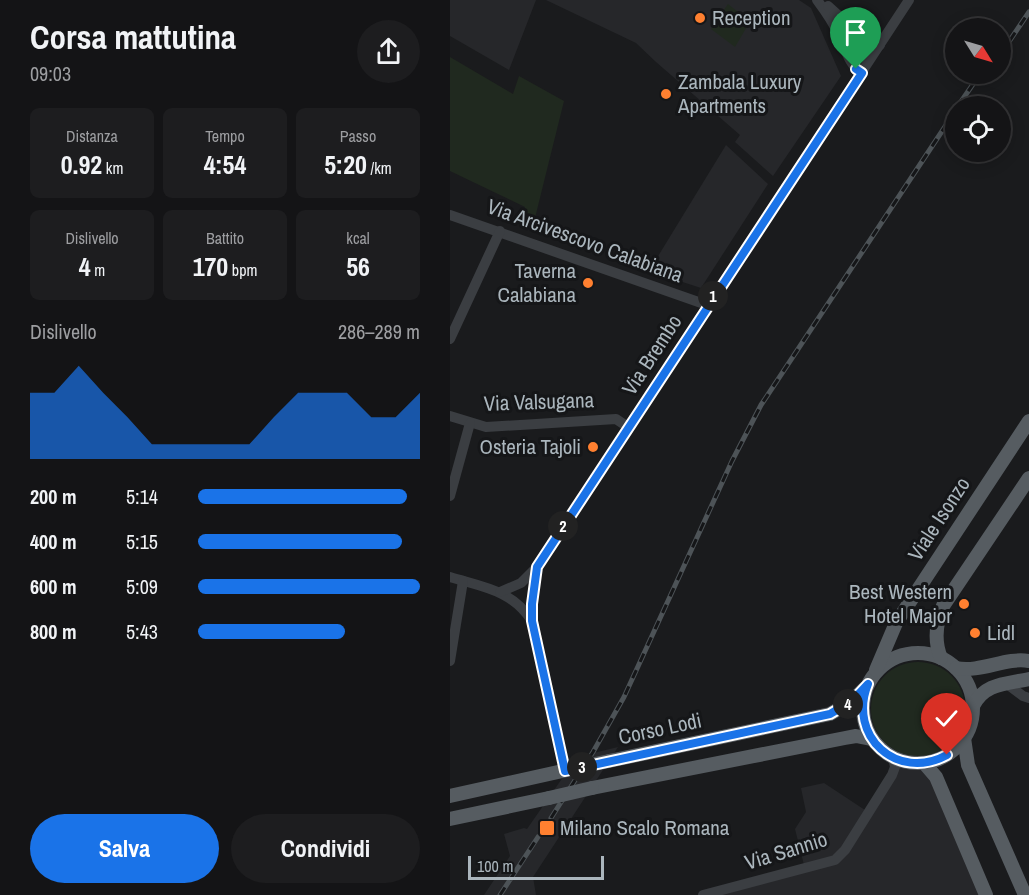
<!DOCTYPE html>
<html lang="it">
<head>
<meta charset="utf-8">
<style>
  body { margin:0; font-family:"Archivo Narrow",sans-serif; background:#1d1d1f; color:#f1f3f6; height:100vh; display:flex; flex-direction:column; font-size:22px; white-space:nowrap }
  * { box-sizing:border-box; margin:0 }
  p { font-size:20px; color:#9d9ea1 }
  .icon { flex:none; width:33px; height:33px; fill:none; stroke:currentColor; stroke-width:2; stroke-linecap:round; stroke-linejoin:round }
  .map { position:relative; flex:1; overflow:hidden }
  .drawer { display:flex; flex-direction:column; background:#141416; width:450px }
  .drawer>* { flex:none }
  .needle { width:39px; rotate:127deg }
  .controls { position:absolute; left:495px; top:18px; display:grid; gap:12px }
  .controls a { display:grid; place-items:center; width:66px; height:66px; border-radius:50%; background:#141416; box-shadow:0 3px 15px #0003,0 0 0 2px #333335; font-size:30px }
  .scale { position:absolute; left:18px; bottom:15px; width:136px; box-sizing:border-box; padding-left:6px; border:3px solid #abb6bd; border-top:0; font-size:16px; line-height:21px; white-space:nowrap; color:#abb6bd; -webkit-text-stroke:4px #151618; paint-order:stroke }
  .pin { position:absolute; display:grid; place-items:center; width:51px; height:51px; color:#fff; margin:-62px -26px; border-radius:50% 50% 50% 0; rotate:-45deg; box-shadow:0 0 6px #0007 }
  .pin .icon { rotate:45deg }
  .km { position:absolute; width:30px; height:30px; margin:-15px; border-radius:50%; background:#222; color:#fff; font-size:16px; line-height:30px; text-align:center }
  .round { display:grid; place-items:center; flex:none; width:63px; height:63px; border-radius:32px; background:#1d1d1f }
  .headline { display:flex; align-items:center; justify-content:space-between; height:102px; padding:0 30px }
  h1 { font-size:33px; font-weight:700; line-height:45px }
  .stats { display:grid; grid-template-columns:repeat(3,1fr); gap:9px; height:102px; padding:6px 30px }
  .stats div { display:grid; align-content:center; border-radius:9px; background:#1d1d1f; text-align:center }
  .stats b { font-size:26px; font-weight:700 }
  .stats small { font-size:16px; font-weight:400 }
  .stats p { font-size:16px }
  .chart { height:168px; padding:12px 30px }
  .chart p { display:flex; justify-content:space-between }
  .chart svg { width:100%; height:108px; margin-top:6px; fill:#1a73e8; opacity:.7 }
  .primary-button { display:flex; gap:12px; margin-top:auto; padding:12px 30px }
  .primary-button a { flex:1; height:69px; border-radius:36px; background:#1a73e8; color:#fff; font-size:24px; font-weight:700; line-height:69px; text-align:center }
  .primary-button a+a { background:#1d1d1f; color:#f1f3f6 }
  ul { padding:0 30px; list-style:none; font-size:20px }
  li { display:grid; grid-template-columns:96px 72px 1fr; align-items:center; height:45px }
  li i { height:15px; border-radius:8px; background:#1a73e8 }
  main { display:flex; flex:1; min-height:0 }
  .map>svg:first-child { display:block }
  .built { fill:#26272a }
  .green { fill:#20291f }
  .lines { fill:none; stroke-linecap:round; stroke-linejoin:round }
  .minor { stroke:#3b3e42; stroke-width:10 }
  .major { stroke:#565c61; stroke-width:14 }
  .rail-casing { stroke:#4d5357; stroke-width:5 }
  .rail { stroke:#151618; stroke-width:3; stroke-dasharray:9; stroke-linecap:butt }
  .major-bridge { stroke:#565c61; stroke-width:14 }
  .route-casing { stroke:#fff; stroke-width:12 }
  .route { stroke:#1a73e8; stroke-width:8 }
  .poi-dot { fill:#ff8030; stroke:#151618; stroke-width:2 }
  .labels { text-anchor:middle; stroke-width:6; stroke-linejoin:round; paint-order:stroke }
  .poi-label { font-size:21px; fill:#abb6bd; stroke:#151618; text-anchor:start }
  .street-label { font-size:21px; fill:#abb6bd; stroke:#151618 }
</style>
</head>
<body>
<main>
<section class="drawer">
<div class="headline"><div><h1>Corsa mattutina</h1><p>09:03</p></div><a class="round"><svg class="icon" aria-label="share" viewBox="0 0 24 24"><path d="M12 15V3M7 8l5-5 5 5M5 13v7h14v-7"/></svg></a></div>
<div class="stats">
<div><p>Distanza</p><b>0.92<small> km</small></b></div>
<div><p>Tempo</p><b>4:54</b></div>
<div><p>Passo</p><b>5:20<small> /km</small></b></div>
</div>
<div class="stats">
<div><p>Dislivello</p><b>4<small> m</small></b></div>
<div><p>Battito</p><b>170<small> bpm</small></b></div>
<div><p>kcal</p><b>56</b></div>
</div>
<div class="chart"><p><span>Dislivello</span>286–289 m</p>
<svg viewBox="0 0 160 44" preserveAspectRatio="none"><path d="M0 44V17L10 17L20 6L30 17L40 27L50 38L60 38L70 38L80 38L90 38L100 27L110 17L120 17L130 17L140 27L150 27L160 17V44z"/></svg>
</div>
<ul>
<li><b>200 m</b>5:14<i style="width:94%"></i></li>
<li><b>400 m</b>5:15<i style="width:92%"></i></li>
<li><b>600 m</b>5:09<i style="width:100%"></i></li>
<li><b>800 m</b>5:43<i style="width:66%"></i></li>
</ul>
<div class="primary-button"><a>Salva</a><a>Condividi</a></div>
</section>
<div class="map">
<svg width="579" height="895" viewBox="0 0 579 895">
  <rect width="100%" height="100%" fill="#1a1b1d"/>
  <!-- built -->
  <g class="built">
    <polygon points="0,0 86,0 59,70 0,36"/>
    <polygon points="96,0 349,0 361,8 391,76 323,176 285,142 290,135 206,62 186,43"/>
    <polygon points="276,145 318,184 251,288 199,271"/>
    <polygon points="168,747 83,877 86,895 34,895 60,856 54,834 74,828 77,829 127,757"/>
    <polygon points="452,762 477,764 532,895 261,895 355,869 345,829 356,812 351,788 374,783 421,814 443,779"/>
  </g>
  <!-- green -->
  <g class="green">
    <polygon points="278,4 293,16 298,25 285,47 261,29"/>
    <polygon points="0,57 63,94 69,76 114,101 82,230 69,225 75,207 0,171"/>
    <circle cx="468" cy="709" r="47"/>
  </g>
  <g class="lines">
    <!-- minor -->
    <g class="minor">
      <path d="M367 0C376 12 384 24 390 37 396 50 399 65 412 73"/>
      <polyline points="378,6 399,25 430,45"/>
      <polyline points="0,215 257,305"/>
      <polyline points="0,339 50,231"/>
      <polyline points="0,416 36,427 166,419 178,427"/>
      <polyline points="0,496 20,423"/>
      <polyline points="86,568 82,604 82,621 115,771"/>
      <path d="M0 577C33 587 62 590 82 621"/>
      <polyline points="50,592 71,583 87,567 459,0"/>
      <polyline points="0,661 13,581"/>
      <polyline points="557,684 573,696 579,698"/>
      <polyline points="253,895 385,860 395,850 442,775 445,767 443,758"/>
    </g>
    <!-- major -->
    <g class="major">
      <circle cx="468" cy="708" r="55"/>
      <path d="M491 658C484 641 486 623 493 606L579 478"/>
      <path d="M506 668C531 673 555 657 579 661"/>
      <polyline points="426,670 446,623 579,421"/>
      <path d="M523 706C534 683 556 684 579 679"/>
      <polyline points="514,738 518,765 575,895"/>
      <polyline points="159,761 380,714 402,701 415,688"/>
      <polyline points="474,763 486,777 536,895"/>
      <polyline points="142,788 395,738 406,736 421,739"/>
      <polyline points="0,796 117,770"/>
      <polyline points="0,819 99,798"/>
    </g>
    <defs>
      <g id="rail">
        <polyline points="550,55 579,12"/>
        <polyline points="508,106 530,74"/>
        <polyline points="101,818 143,752 174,697 282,461 311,405 506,110"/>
        <polyline points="50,895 88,837"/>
      </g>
    </defs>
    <!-- rail casing -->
    <use href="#rail" class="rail-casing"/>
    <!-- rail -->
    <use href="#rail" class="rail"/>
    <!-- major-bridge -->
    <g class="major-bridge">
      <polyline points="117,770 159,761"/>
      <polyline points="99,798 142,788"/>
    </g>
  </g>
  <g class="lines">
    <defs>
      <path id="route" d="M406 69 412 73 87 567 82 604V621L115 771 380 714 402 701 418 684C397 736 447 782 497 755"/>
    </defs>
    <!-- route casing -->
    <use href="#route" class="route-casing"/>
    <!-- route -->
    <use href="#route" class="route"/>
  </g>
  <!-- markers -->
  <g class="poi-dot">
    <circle cx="250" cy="18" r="6"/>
    <circle cx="216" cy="94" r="6"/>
    <circle cx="138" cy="283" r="6"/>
    <circle cx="143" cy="447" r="6"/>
    <circle cx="514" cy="604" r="6"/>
    <circle cx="525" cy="633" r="6"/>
    <rect x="89" y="820" width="16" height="16" rx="3"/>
  </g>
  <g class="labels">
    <!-- poi labels -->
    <g class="poi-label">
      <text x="262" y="25">Reception</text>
      <text x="228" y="89">Zambala Luxury<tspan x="228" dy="24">Apartments</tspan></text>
      <text x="126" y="278" text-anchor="end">Taverna<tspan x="126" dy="24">Calabiana</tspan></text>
      <text x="131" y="454" text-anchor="end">Osteria Tajoli</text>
      <text x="502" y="599" text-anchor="end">Best Western<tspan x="502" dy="24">Hotel Major</tspan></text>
      <text x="537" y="640">Lidl</text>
      <text x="110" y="835">Milano Scalo Romana</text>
    </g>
    <!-- street labels -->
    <g class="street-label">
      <text transform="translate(135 241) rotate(20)" y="7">Via Arcivescovo Calabiana</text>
      <text transform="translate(202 355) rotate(-57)" y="7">Via Brembo</text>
      <text transform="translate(89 402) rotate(-2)" y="7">Via Valsugana</text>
      <text transform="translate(489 519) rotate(-57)" y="7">Viale Isonzo</text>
      <text transform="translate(210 729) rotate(-12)" y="7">Corso Lodi</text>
      <text transform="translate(336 851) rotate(-17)" y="7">Via Sannio</text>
    </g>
  </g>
</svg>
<div class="controls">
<a><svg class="needle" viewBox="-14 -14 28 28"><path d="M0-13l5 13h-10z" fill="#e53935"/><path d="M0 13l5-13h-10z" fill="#9d9ea1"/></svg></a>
<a><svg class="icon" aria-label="locate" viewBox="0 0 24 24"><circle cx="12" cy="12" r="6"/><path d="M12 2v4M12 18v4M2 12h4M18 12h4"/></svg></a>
</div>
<div class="scale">100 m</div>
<div class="pin" style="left:406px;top:69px;background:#1e9e55"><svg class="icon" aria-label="arrive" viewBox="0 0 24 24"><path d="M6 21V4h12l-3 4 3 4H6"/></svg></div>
<div class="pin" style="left:497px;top:755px;background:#d93025"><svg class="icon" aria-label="check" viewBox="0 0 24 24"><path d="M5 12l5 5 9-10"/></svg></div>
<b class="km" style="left:263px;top:296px">1</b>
<b class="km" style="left:113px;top:526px">2</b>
<b class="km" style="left:132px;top:767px">3</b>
<b class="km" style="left:398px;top:704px">4</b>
</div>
</main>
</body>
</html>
